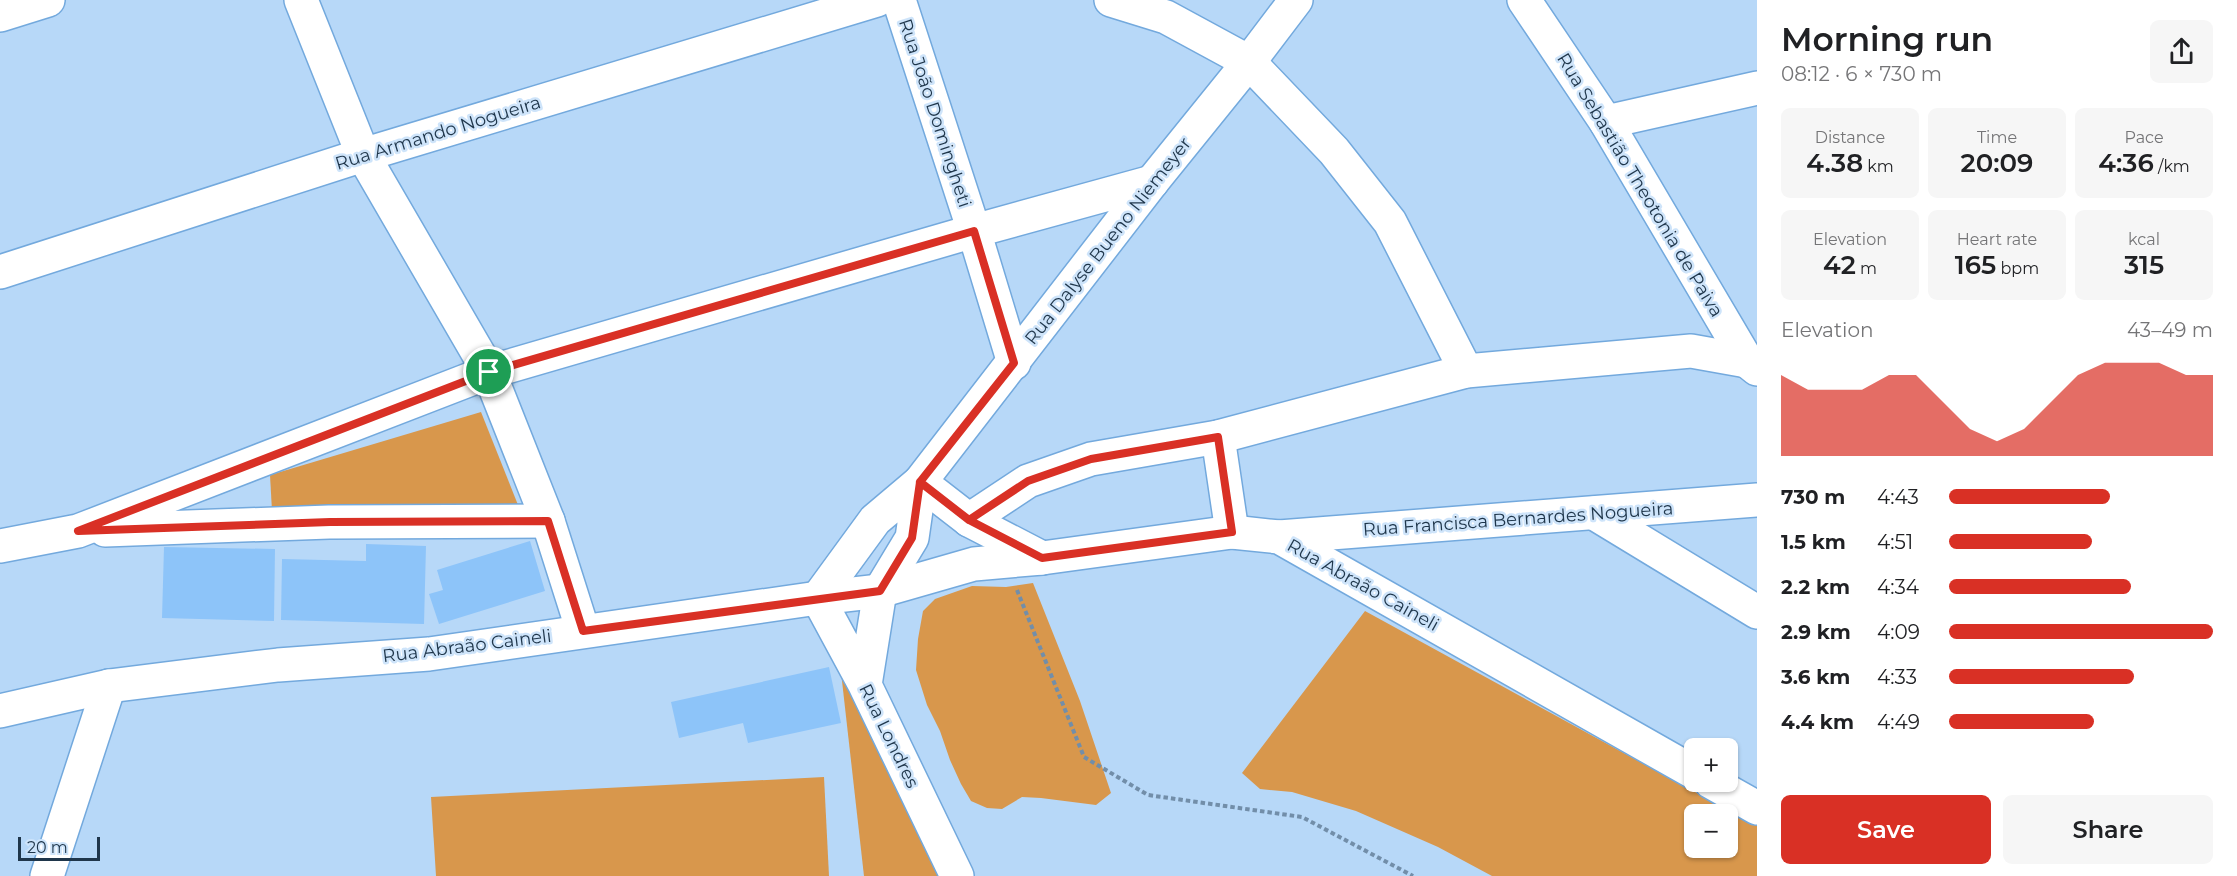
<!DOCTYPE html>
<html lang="en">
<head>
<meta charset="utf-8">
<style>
  body { margin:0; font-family:Montserrat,sans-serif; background:#f6f6f6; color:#202124; height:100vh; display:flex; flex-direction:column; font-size:22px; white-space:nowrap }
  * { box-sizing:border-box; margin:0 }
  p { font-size:20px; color:#757577 }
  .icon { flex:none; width:33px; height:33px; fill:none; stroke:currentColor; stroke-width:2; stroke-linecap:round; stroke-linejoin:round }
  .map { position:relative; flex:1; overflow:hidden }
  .details { display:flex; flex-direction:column; background:#fff; width:480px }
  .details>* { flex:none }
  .buttons { position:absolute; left:1684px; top:738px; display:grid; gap:12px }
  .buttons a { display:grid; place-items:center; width:54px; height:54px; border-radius:9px; background:#fff; box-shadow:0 2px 4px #0004; font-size:30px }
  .scale { position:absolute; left:18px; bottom:15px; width:82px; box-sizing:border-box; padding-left:6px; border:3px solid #1f364b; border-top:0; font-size:16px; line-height:21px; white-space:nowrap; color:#1f364b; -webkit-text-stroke:4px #cee4fa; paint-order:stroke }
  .pin { position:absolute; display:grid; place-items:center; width:51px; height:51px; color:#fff; margin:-26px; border:3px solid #fff; border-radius:50%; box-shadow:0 2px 6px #0007 }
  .round { display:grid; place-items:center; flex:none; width:63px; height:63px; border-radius:9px; background:#f6f6f6 }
  .overview { display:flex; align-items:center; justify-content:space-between; height:102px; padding:0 24px }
  h1 { font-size:33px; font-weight:600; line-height:45px }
  .figures { display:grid; grid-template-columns:repeat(3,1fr); gap:9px; height:102px; padding:6px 24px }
  .figures div { display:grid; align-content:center; border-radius:9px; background:#f6f6f6; text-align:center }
  .figures b { font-size:26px; font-weight:600 }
  .figures small { font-size:16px; font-weight:400 }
  .figures p { font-size:16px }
  .chart { height:168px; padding:12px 24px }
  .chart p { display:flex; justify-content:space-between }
  .chart svg { width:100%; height:108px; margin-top:6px; fill:#d93025; opacity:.7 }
  .primary-button { display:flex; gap:12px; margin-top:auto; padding:12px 24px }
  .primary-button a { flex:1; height:69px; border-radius:9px; background:#d93025; color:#fff; font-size:24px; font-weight:600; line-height:69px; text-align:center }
  .primary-button a+a { background:#f6f6f6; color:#202124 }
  ul { padding:0 24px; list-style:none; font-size:20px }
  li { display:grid; grid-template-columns:96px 72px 1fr; align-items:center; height:45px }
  li i { height:15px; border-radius:8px; background:#d93025 }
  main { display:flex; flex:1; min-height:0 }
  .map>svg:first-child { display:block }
  .green { fill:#d8974c; fill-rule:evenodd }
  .building { fill:#8dc4f9 }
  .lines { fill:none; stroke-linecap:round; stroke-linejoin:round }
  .minor-casing { stroke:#73a9dd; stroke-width:36 }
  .path { stroke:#728ea9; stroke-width:4; stroke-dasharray:4.5 3; stroke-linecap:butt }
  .minor { stroke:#fff; stroke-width:33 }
  .route-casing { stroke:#fff; stroke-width:12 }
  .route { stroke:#d93025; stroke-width:8 }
  .labels { text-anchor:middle; stroke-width:5; stroke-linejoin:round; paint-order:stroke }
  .street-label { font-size:18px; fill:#1f364b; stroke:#cee4fa }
</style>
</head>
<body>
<main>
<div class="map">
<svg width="1757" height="876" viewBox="0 0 1757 876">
  <rect width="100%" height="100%" fill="#b7d8f8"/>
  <!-- green -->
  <g class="green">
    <polygon points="481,412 520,510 272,511 270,475"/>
    <polygon points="1033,583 1080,701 1111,793 1096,805 1041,798 1022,797 1002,809 987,808 971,801 961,784 950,760 940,731 927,705 916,670 918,639 923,611 935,599 972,586 1006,587"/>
    <path d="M1365 611 1757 826V876H1492L1438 847 1356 811 1292 792 1260 789 1242 773ZM1695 814H1728V848H1695Z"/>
    <polygon points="841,672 970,876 864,876"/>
    <polygon points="824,777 829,876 436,876 431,797"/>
  </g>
  <!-- building -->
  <g class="building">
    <polygon points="530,541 545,591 439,624 429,594 443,590 437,570"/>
    <polygon points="366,544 426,546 424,624 281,620 282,559 366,561"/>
    <polygon points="164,547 275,549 274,621 162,618"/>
    <polygon points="829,667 841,723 748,743 743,723 679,738 671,702"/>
  </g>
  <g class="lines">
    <defs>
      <g id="minor">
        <polyline points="301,0 363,155 489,372 548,521 583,631"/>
        <polyline points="899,0 974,231 1014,363"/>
        <polyline points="1111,0 1166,17 1249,62 1334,151 1390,222 1466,371"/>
        <polyline points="1524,0 1606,122 1747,361 1757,369"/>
        <polyline points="0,15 48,0"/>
        <polyline points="1606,122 1757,88"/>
        <polyline points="0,272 363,155 877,0"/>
        <polyline points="1218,437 1232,532"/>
        <polyline points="1594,513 1757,612"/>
        <polyline points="969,520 1028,481 1091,459 1218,437 1466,371 1691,351 1747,361"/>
        <polyline points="105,530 329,522 548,521"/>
        <polyline points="1279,537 1757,500"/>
        <polyline points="0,546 78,531 489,372 974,231 1152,182"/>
        <polyline points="1042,558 969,520 920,482 1152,182 1249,62 1296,0"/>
        <polyline points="865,685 880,591 912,538 920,482 875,520 818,598 865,685 957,876"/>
        <polyline points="0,711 109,686 278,665 429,654 818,598 880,591 974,564 1042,558 1232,532 1279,537 1695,773"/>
        <polyline points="1711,782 1757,808"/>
        <polyline points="47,876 109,686"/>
      </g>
    </defs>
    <!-- minor casing -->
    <use href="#minor" class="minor-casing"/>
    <!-- path -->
    <polyline class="path" points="1017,590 1084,757 1148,795 1302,817 1413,876"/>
    <!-- minor -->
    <use href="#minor" class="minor"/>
  </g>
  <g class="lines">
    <defs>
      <polyline id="route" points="489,372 78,531 330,522 548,521 583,631 880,591 912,538 920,482 969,520 1028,481 1091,459 1218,437 1232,532 1042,558 969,520 920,482 1014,363 974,231 489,372"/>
    </defs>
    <!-- route casing -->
    <use href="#route" class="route-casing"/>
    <!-- route -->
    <use href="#route" class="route"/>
  </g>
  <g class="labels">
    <!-- street labels -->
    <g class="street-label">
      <text transform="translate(935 113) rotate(72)" y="6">Rua João Domingheti</text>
      <text transform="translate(438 133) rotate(-17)" y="6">Rua Armando Nogueira</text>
      <text transform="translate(1640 185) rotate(59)" y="6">Rua Sebastião Theotonia de Paiva</text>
      <text transform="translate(1108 241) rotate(-52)" y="6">Rua Dalyse Bueno Niemeyer</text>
      <text transform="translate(1518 519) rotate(-4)" y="6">Rua Francisca Bernardes Nogueira</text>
      <text transform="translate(1363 585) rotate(29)" y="6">Rua Abraão Caineli</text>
      <text transform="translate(467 646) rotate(-7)" y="6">Rua Abraão Caineli</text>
      <text transform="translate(889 736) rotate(64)" y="6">Rua Londres</text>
    </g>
  </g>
</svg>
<div class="buttons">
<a>+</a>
<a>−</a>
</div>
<div class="scale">20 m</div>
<div class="pin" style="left:489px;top:372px;background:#1e9e55"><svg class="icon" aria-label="arrive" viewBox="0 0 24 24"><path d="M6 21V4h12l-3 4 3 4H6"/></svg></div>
</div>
<section class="details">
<div class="overview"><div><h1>Morning run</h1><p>08:12 · 6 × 730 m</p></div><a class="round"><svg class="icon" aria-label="share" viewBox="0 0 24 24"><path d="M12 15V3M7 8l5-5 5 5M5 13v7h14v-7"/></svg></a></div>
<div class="figures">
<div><p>Distance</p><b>4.38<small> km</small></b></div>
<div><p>Time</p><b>20:09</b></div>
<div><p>Pace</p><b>4:36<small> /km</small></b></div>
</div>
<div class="figures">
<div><p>Elevation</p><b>42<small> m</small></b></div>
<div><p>Heart rate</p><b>165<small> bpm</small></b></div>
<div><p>kcal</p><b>315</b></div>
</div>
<div class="chart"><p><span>Elevation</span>43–49 m</p>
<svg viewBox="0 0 160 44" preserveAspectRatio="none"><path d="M0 44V11L10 17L20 17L30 17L40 11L50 11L60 22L70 33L80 38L90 33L100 22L110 11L120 6L130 6L140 6L150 11L160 11V44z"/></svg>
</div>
<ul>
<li><b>730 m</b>4:43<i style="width:61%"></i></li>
<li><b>1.5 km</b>4:51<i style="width:54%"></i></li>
<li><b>2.2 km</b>4:34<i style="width:69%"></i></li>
<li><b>2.9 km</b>4:09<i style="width:100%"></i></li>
<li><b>3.6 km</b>4:33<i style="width:70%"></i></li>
<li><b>4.4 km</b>4:49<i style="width:55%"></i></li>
</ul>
<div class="primary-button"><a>Save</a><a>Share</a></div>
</section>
</main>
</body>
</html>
